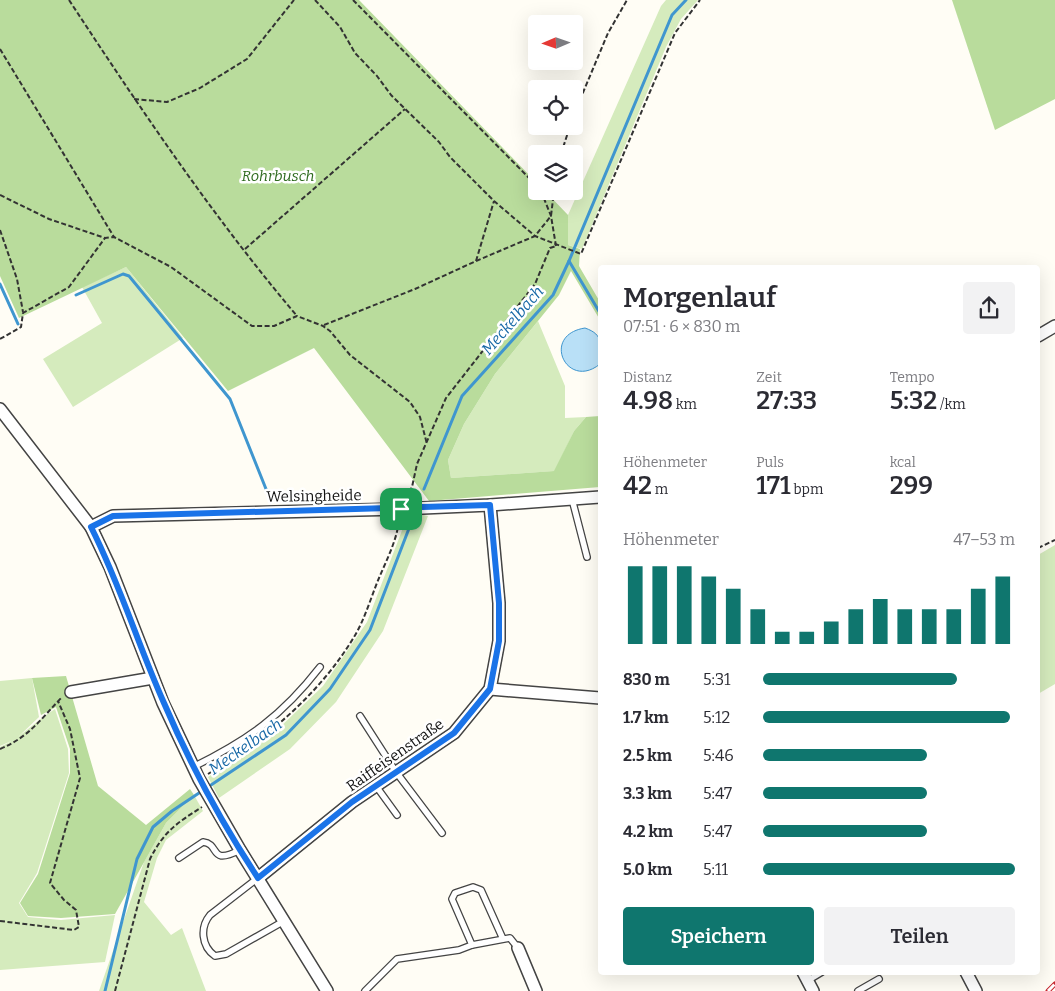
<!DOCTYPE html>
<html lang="de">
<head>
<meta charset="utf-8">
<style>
  body { margin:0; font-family:Bitter,serif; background:#f2f2f3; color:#2b2b33; height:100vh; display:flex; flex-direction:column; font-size:19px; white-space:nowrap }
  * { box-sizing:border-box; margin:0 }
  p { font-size:16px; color:#7c7c81 }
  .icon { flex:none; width:28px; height:28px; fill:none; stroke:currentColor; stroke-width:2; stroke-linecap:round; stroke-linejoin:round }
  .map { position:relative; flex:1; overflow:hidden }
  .side { position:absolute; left:598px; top:265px; width:442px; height:710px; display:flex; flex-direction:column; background:#fff; border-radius:5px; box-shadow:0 5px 20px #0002 }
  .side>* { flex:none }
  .needle { width:32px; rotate:268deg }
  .controls { position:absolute; left:528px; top:15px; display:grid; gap:10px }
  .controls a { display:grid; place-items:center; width:55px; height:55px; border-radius:5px; background:#fff; box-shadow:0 5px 20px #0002; font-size:25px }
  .pin { position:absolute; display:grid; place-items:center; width:42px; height:42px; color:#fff; margin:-21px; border-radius:10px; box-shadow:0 2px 8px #0006 }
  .round { display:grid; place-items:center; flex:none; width:52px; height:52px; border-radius:5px; background:#f2f2f3 }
  .head { display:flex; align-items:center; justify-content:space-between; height:85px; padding:0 25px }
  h1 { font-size:28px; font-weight:600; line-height:38px }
  .metrics { display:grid; grid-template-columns:repeat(3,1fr); gap:8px; height:85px; padding:5px 25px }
  .metrics div { display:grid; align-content:center }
  .metrics b { font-size:25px; font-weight:600 }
  .metrics small { font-size:14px; font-weight:400 }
  .metrics p { font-size:14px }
  .chart { height:140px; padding:10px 25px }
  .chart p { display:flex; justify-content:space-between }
  .chart svg { width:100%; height:90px; margin-top:5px; stroke:#0f766e; stroke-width:6 }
  .primary-button { display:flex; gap:10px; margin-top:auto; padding:10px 25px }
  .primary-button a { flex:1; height:58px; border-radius:5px; background:#0f766e; color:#fff; font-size:20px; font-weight:600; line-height:58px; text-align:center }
  .primary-button a+a { background:#f2f2f3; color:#2b2b33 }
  ul { padding:0 25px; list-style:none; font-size:16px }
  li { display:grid; grid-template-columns:80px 60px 1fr; align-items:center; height:38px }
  li i { height:12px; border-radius:6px; background:#0f766e }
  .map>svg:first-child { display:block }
  .green { fill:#d5ebbd }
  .forest { fill:#b9dc9c }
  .water { fill:#b9e0f7; stroke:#3f96cf }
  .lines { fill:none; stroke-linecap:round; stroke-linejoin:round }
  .stream { stroke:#3f96cf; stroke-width:3 }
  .lane-casing { stroke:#444; stroke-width:8 }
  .street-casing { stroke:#444; stroke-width:14 }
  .path { stroke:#333; stroke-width:2; stroke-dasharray:5 2.5; stroke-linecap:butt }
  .lane { stroke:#fff; stroke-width:5.5 }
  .street { stroke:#fff; stroke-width:11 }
  .rail-casing { stroke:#c4262e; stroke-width:5 }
  .rail { stroke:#fff; stroke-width:3; stroke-dasharray:9; stroke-linecap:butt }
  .route-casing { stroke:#fff; stroke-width:10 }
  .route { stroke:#1a73e8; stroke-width:6 }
  .labels { text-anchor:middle; stroke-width:5; stroke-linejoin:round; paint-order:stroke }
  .park-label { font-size:15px; font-style:italic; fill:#2f6b1f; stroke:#fff }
  .street-label { font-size:15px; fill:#111; stroke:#fff }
  .water-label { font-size:16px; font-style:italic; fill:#1768a6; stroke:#fff }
</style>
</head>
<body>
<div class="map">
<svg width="1055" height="991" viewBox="0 0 1055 991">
  <rect width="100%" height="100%" fill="#fffdf5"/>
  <!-- green -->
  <g class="green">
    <polygon points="666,0 698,0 681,19 666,47 582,249 568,245 568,215 661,6"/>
    <polygon points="126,267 183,338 73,407 43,359 102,323 82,287"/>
    <polygon points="538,321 565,386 565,418 586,417 574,431 555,471 451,478 448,460 464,424 495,374"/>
    <polygon points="409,512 428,516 383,631 336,702 290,749 219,798 208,777 278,729 323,686 367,622"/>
    <polygon points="1055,545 1055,684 1038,694 1038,555"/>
    <polygon points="32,678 39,717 16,739 0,746 0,681"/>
    <path d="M55 709 68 749 69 773 37 873 19 903 28 917 61 920 115 915 105 962 0 970V747C21 738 35 721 55 709Z"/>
    <polygon points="194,795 203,811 166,840 157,858 144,902 171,935 182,928 206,991 99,991 144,862 166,823"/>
  </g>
  <!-- forest -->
  <g class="forest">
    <polygon points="0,0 359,0 536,182 536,191 545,191 568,215 568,245 580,249 579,266 600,302 600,320 571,271 559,295 495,374 464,424 448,460 451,478 554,471 574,431 586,417 600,416 600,487 429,501 314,348 228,391 126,267 19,318 0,276"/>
    <polygon points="952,0 1055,0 1055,99 995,130"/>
    <polygon points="66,676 98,786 146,825 190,789 194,795 166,823 115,914 61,918 28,916 20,903 38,874 70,773 70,749 56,707 41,715 32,678"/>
  </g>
  <!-- water -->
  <path class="water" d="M585 328C605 335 600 345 600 364 567 391 540 335 585 328Z"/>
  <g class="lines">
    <!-- stream -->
    <g class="stream">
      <polyline points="569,261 600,313"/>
      <polyline points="0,284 18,324"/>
      <polyline points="76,295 123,274 129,276 230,399 268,494"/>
      <polyline points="424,489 462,396 553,295 569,261 672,15 686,0"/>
      <polyline points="105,991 137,859 153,827 172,811 286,735 330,689 370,630 413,518"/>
    </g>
    <defs>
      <g id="lane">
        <polyline points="572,499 587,557"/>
        <polyline points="360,716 396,772 442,833"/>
        <path d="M193 767C248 740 282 716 320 667"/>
        <polyline points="376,786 397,815"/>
        <path d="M179 858 203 842C221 844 208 866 240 850"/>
        <path d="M258 878 210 915C200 927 201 946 215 956L226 954 284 921"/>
        <polyline points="503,939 481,890 473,887 455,893 452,899 472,945 510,938 518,948"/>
        <polyline points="807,981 822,972"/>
        <polyline points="365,991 397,959 459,950 472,945"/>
        <polyline points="858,991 879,979"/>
      </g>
      <g id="street">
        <polyline points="1038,336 1055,326"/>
        <polyline points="0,409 91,527 110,567 163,703 199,779 240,850 327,991"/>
        <polyline points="91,527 113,516 401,509 490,505 600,497"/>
        <polyline points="490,689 600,698"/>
        <polyline points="71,692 153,678"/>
        <polyline points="258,878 352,802 454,733 490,689 499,641 499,603 490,505"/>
        <polyline points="518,948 536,991"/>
        <polyline points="803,972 813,991"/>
        <polyline points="966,972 976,991"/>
      </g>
    </defs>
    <!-- lane casing -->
    <use href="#lane" class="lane-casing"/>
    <!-- street casing -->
    <use href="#street" class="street-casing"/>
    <!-- path -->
    <g class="path">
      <path d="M69 0C140 108 213 217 297 316"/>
      <polyline points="315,0 340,27 355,53 377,76 391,95 439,142 450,157 494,201 535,236 581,254 675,33 700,0"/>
      <polyline points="353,0 536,185"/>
      <polyline points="0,49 114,237"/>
      <polyline points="134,99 167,102 200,88 247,59 294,0"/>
      <polyline points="574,114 608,33 627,0"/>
      <polyline points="561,154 570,126"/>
      <polyline points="541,191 551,216 556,246"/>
      <polyline points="0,195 49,219 105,238 114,237 171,267 252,326 274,326 297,316 323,326 330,331 350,355 410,402 420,417 427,444"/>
      <polyline points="0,230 17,279 23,312"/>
      <polyline points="245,249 405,109"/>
      <polyline points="476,261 535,236 551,216 554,191"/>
      <polyline points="324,325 415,289 476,261 494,201"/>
      <polyline points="0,339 21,327 23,313 69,287 105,238"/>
      <polyline points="406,499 412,487 417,464 446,398 535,284 550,248 556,246"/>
      <polyline points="1038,548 1055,540"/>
      <path d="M0 749C29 737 41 719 62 697"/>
      <path d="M208 774C266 739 319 695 354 637 365 619 371 597 379 578 387 559 397 540 399 520"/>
      <polyline points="0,921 74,930 79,927 76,910 64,900 50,883 80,778 70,729 58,701"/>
      <path d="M115 991 150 859C164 831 177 823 202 807"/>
    </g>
    <!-- lane -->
    <use href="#lane" class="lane"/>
    <!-- street -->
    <use href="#street" class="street"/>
    <defs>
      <polyline id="rail" points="1048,991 1055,984"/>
    </defs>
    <!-- rail casing -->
    <use href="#rail" class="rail-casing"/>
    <!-- rail -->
    <use href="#rail" class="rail"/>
  </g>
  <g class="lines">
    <defs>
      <path id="route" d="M490 505 499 603V641L490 689 454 733 352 802 258 878C221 822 190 764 164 703 138 645 120 584 91 527L113 516Z"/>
    </defs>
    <!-- route casing -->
    <use href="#route" class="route-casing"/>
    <!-- route -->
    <use href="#route" class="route"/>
  </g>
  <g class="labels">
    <!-- park labels -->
    <g class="park-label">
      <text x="278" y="181">Rohrbusch</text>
    </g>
    <!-- street labels -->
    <g class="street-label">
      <text transform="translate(314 496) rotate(-1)" y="5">Welsingheide</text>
      <text transform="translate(395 755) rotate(-35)" y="5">Raiffeisenstraße</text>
    </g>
    <!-- water labels -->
    <g class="water-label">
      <text transform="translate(512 320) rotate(-49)" y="6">Meckelbach</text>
      <text transform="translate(245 746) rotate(-35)" y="6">Meckelbach</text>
    </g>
  </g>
</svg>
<div class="controls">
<a><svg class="needle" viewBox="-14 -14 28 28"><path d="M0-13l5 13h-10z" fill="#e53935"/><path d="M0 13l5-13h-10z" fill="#7c7c81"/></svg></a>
<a><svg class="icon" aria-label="locate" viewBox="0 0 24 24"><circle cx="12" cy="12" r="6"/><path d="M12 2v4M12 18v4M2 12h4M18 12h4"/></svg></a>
<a><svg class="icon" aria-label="layers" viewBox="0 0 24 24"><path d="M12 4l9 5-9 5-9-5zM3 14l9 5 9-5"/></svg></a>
</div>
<div class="pin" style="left:401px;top:509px;background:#1e9e55"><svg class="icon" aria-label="arrive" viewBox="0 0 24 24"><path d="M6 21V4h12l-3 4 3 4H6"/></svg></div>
<section class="side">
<div class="head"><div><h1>Morgenlauf</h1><p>07:51 · 6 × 830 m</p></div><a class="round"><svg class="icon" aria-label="share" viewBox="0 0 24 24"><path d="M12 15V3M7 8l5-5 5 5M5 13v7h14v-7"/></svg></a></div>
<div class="metrics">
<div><p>Distanz</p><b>4.98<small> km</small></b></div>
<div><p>Zeit</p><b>27:33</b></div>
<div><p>Tempo</p><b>5:32<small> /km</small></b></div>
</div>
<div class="metrics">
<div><p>Höhenmeter</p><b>42<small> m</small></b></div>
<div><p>Puls</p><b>171<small> bpm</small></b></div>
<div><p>kcal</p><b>299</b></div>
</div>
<div class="chart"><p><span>Höhenmeter</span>47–53 m</p>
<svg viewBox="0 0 160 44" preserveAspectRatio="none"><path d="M5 44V6M15 44V6M25 44V6M35 44V11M45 44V17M55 44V27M65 44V38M75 44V38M85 44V33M95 44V27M105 44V22M115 44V27M125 44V27M135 44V27M145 44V17M155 44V11"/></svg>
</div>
<ul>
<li><b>830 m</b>5:31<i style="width:77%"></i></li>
<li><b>1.7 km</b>5:12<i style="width:98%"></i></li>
<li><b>2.5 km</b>5:46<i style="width:65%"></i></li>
<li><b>3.3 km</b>5:47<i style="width:65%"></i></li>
<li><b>4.2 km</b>5:47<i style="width:65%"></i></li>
<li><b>5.0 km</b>5:11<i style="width:100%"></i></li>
</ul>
<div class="primary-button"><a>Speichern</a><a>Teilen</a></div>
</section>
</div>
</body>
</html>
